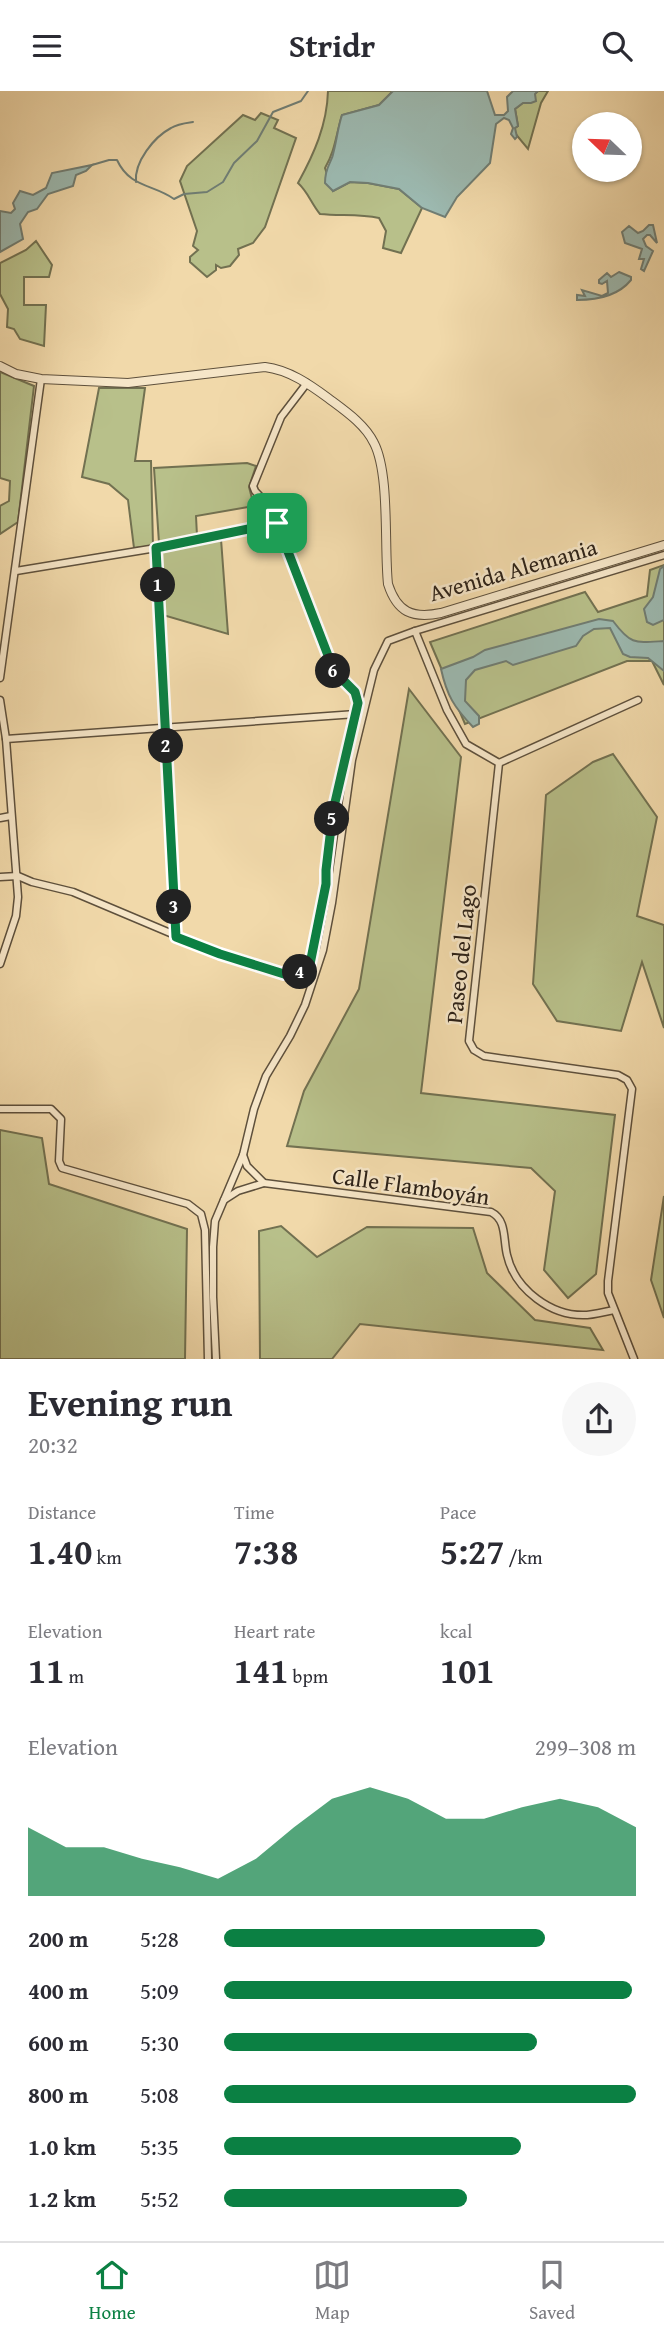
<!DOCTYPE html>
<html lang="en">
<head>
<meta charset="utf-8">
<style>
  body { margin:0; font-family:"Gentium Book Plus",serif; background:#f7f7f7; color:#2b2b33; height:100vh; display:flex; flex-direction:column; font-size:26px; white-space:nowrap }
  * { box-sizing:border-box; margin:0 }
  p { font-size:23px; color:#7c7c81 }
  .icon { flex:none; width:38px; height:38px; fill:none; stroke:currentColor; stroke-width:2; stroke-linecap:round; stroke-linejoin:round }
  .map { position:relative; height:1268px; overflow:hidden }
  .details { display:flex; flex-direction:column; background:#fff; flex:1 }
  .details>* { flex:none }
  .needle { width:46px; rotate:293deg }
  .controls { position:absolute; left:572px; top:21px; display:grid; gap:14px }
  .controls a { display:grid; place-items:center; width:70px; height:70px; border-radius:50%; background:#fff; box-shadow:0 2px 5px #0004; font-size:35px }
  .pin { position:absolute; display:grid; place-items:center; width:60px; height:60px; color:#fff; margin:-30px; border-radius:14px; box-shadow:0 4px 10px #0006 }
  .km { position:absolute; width:35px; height:35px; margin:-18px; border-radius:50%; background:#222; color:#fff; font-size:19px; line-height:35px; text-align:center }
  .round { display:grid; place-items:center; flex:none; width:74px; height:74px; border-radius:37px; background:#f7f7f7 }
  .headline { display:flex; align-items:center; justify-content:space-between; height:119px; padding:0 28px }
  h1 { font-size:38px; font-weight:700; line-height:52px }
  .figures { display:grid; grid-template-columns:repeat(3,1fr); gap:10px; height:119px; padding:7px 28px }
  .figures div { display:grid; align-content:center }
  .figures b { font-size:35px; font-weight:700 }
  .figures small { font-size:19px; font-weight:400 }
  .figures p { font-size:19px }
  .chart { height:196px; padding:14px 28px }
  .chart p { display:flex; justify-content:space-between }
  .chart svg { width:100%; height:126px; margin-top:7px; fill:#0b8043; opacity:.7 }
  ul { padding:0 28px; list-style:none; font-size:23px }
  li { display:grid; grid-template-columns:112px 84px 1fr; align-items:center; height:52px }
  li i { height:18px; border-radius:9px; background:#0b8043 }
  header { display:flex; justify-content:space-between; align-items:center; height:91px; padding:0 28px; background:#fff; font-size:32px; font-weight:700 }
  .dock { display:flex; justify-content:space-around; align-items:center; height:98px; border-top:2px solid #e1e1e2; background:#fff; font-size:19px; color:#7c7c81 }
  .dock a { display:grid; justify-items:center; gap:4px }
  .dock .selected { color:#0b8043 }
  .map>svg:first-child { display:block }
  .green { fill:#b8c08a; stroke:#727151; stroke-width:2 }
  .water { fill:#9cb9b0; stroke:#707d73; stroke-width:2 }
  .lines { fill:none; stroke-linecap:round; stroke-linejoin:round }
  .stream { stroke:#707d73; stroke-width:2 }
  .minor-casing { stroke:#5e503c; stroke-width:9 }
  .tertiary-casing { stroke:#5e503c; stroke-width:10 }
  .minor { stroke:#f6e6c8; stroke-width:6 }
  .tertiary { stroke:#f6e6c8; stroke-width:8 }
  .route-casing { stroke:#fff; stroke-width:14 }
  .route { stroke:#0b8043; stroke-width:9 }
  .labels { text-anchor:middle; stroke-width:5; stroke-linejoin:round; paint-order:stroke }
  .street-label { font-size:23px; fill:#2d2218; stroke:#f6e6c8 }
</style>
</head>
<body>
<header><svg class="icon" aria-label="menu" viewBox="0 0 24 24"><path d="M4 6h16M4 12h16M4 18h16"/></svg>Stridr<svg class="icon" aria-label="search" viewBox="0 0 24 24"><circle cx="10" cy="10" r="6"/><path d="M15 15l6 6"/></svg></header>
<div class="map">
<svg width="664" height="1268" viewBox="0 0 664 1268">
  <rect width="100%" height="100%" fill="#f1d9aa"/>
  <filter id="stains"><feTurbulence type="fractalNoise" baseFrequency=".00286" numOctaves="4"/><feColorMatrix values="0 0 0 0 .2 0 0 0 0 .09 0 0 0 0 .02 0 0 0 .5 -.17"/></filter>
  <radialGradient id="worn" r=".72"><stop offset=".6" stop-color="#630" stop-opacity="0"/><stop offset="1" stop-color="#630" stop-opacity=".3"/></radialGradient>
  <!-- green -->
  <g class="green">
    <path d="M328 0H393L379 14 342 24C336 44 335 60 325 77L333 100 350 91 368 92 399 98 422 117 401 162 383 157 386 140 379 127C359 123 340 125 320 123 311 112 308 101 298 92 314 63 327 34 328 0Z"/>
    <polygon points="538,0 548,0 541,12 528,58 514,41 515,37 518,35 515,18"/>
    <polygon points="261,22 278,29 274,37 296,47 265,136 253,152 238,158 239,164 230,175 221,177 216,174 216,179 207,186 190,171 190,166 198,159 193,155 197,140 180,90 187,75 243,24 255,29"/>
    <polygon points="36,150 52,174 49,186 24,186 24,214 46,214 44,255 20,248 14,238 7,236 8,218 0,203 0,172 26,159"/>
    <polygon points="0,281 34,295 18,431 0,443 0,415 9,410 10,390 0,387"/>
    <polygon points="99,297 145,297 135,370 151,370 153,455 134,457 128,409 109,393 82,386"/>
    <polygon points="247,372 256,375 249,396 254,415 196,425 197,445 159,452 154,377"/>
    <polygon points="221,448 228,543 163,524 158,459"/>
    <polygon points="664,474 664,594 652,570 627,570 465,633 430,551 585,501 598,521 647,505 650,479"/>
    <polygon points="409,598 461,666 421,1002 615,1024 596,1183 568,1207 544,1179 555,1100 531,1077 287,1055 304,1000 359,898"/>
    <polygon points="613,663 657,726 637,825 664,834 664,937 642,871 621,940 557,930 533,893 546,704 593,671"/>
    <polygon points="0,1039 42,1047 49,1093 187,1138 185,1268 0,1268"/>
    <polygon points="664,1105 664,1227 651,1189"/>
    <polygon points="281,1135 317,1166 367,1136 473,1137 487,1182 535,1229 590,1237 603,1259 360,1233 332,1268 260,1268 259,1140"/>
  </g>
  <!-- water -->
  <g class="water">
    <path d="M393 0H487L495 24H504L508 20 507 6 513 0H538L535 3 536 10 531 12H523L515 18 518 35 515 37 517 46 515 48 511 43 513 37 509 29 504 27 496 33 490 72 457 106 445 126 422 117 399 98 368 92 350 91 333 100 325 92C325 74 332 73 334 59 337 47 338 36 342 24L379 14Z"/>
    <polygon points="92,74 86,80 76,84 73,95 48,103 37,118 28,121 20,133 23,148 0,161 0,120 11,122 15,118 13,112 20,100 33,104 46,97 52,82"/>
    <polygon points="649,134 653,134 657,152 650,144 647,144 643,148 646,155 653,160 644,180 641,178 644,168 639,168 642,158 625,152 622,141 629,135 638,142 643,140"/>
    <path d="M619 181 631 186V189C618 205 597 209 577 209V204L585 205 582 199 602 205 608 202 607 190 602 193 599 192V189L607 182 611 186Z"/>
    <polygon points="664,475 664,529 653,534 647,531 644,518 653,506 660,478"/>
    <path d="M599 528 613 530C631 554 635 552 664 550V580L648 567 630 566 623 563 610 537 594 538 583 545 576 555 513 574 506 570 475 579 466 589 465 610 479 625V633L473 636C454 616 447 605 441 578L473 566 485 559Z"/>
  </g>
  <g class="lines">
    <!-- stream -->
    <g class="stream">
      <path d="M92 74 109 69H117C130 97 153 93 174 108L184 103 207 101 223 91 234 72 257 50 273 21 301 10 308 0"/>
      <path d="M136 91C134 71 154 46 171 37 177 33 186 32 193 31"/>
    </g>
    <defs>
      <g id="minor">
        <polyline points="156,457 176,846"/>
        <polyline points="16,480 156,457 277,432"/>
        <polyline points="415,540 447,619 466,653 499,672"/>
        <polyline points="0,587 41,288"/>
        <polyline points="0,609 6,648 18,806 16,825 0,873"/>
        <polyline points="6,648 356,623"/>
        <polyline points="499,672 469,950 474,959 484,965 618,984 627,989 632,998 608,1190 608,1202 634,1268"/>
        <polyline points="499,672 638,609"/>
        <polyline points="0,727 11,725"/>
        <polyline points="0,786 18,785 32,791 73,801 220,863 284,883 299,882 305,878 313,866 326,793 325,779 333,720 358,612 355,601 334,580 272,418 255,400 253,395 281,326 307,292"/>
        <polyline points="0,1018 51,1018 61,1028 59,1070 62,1077 188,1113 201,1123 205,1139 208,1268"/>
        <path d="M243 1064 247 1075 264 1092 491 1121C507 1129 503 1148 507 1164 515 1199 552 1226 587 1224 596 1223 605 1221 614 1219"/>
        <polyline points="224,1109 238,1100 264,1092"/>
        <polyline points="216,1268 213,1206 213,1156 215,1130 243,1064 254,1018 266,985 290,945 305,914 323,859 332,812 352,669 374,579 388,550 415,540 664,464"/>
      </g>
      <path id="tertiary" d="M0 275 16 283 41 288 128 292 265 276C289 279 309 293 328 307 344 319 365 333 374 352 390 383 384 456 388 493 397 521 412 528 441 522L664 454"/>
    </defs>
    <!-- minor casing -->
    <use href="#minor" class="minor-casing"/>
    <!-- tertiary casing -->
    <use href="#tertiary" class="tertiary-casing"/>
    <!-- minor -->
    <use href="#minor" class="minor"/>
    <!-- tertiary -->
    <use href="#tertiary" class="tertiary"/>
  </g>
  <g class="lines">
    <defs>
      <polygon id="route" points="277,432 334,580 355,601 358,612 333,720 326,779 326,793 310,873 299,882 284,883 220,863 176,846 156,457"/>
    </defs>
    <!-- route casing -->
    <use href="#route" class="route-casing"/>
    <!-- route -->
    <use href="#route" class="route"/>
  </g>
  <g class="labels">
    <!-- street labels -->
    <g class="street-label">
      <text transform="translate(513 479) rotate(-16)" y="8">Avenida Alemania</text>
      <text transform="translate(461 863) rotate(-84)" y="8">Paseo del Lago</text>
      <text transform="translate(411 1095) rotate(8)" y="8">Calle Flamboyán</text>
    </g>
  </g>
  <rect width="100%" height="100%" filter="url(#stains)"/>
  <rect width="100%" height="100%" fill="url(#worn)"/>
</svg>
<div class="controls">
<a><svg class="needle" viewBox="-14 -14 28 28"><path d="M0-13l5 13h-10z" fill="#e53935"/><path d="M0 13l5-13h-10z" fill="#7c7c81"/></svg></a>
</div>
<div class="pin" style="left:277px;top:432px;background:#1e9e55"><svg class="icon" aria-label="arrive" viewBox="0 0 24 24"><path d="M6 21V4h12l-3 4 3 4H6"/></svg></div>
<b class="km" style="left:158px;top:494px">1</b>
<b class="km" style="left:166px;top:655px">2</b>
<b class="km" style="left:174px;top:816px">3</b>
<b class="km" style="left:300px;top:881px">4</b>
<b class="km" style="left:332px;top:728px">5</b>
<b class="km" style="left:333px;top:580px">6</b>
</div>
<section class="details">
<div class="headline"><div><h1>Evening run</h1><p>20:32</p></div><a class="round"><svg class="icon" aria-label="share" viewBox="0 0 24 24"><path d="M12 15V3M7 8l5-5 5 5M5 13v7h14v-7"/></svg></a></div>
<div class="figures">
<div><p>Distance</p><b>1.40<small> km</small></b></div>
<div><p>Time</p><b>7:38</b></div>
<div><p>Pace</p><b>5:27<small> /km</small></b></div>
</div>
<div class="figures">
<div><p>Elevation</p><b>11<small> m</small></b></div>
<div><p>Heart rate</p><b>141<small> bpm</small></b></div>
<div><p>kcal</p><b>101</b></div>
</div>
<div class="chart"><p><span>Elevation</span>299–308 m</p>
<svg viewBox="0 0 160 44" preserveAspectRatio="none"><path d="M0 44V20L10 27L20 27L30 31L40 34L50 38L60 31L70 20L80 10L90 6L100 10L110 17L120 17L130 13L140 10L150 13L160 20V44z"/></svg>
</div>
<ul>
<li><b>200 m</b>5:28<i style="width:78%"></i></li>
<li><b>400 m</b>5:09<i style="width:99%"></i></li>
<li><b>600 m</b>5:30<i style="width:76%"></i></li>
<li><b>800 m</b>5:08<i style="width:100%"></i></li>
<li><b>1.0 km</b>5:35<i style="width:72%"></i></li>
<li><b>1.2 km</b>5:52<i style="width:59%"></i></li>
</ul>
</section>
<nav class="dock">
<a class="selected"><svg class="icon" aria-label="home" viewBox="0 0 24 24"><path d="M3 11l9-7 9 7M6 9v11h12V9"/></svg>Home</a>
<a><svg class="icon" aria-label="map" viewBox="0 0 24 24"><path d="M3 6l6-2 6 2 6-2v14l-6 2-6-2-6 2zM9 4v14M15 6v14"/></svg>Map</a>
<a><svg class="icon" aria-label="saved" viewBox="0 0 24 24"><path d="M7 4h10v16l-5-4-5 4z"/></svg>Saved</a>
</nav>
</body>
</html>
